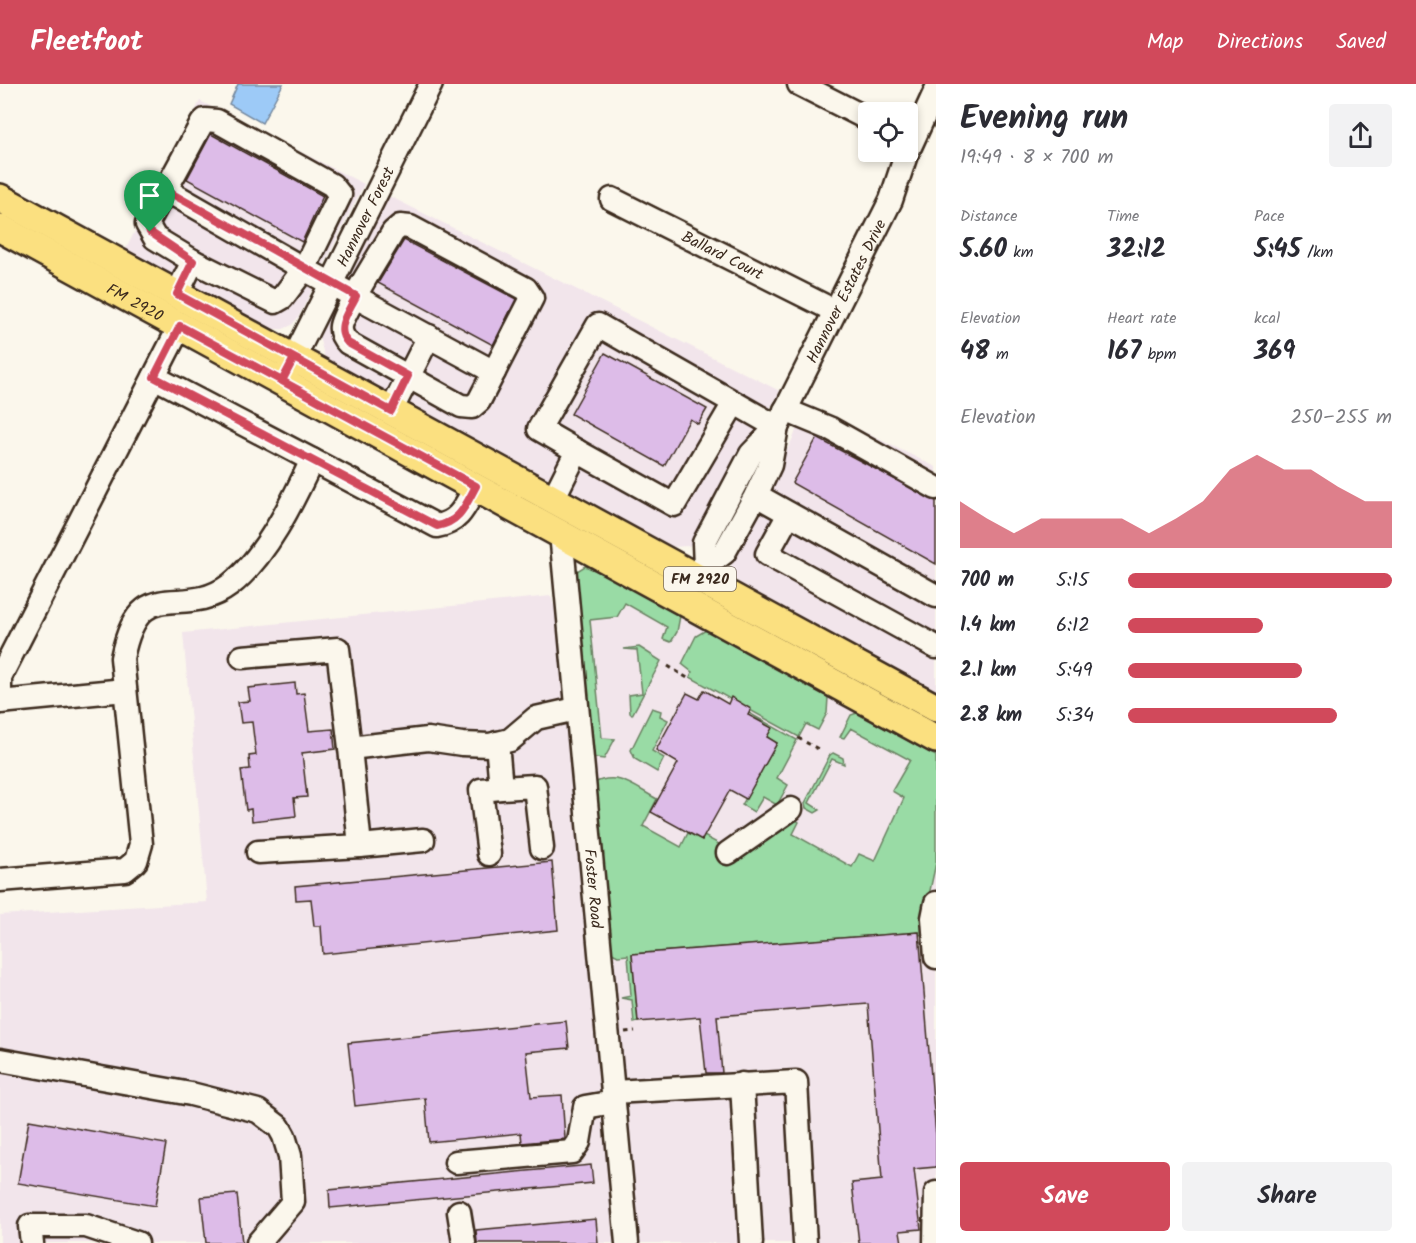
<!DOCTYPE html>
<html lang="en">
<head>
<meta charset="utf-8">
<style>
  body { margin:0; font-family:Kalam,sans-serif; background:#f2f2f3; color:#2b2b33; height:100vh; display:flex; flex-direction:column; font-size:22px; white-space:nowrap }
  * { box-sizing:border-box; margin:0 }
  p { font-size:20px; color:#7c7c81 }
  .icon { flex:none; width:33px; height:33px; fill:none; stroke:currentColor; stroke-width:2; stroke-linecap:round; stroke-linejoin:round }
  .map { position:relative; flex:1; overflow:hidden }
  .sheet { display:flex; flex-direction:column; background:#fff; width:480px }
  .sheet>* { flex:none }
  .buttons { position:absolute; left:858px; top:18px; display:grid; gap:12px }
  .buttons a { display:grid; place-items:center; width:60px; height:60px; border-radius:6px; background:#fff; box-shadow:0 3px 9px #0003; font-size:30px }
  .pin { position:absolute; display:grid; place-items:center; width:51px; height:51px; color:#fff; margin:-62px -26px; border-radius:50% 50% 50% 0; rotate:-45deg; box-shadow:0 0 6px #0007 }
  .pin .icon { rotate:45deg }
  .round { display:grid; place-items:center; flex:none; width:63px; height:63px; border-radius:6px; background:#f2f2f3 }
  .summary { display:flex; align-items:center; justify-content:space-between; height:102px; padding:0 24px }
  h1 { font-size:33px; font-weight:700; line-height:45px }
  .metrics { display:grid; grid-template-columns:repeat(3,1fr); gap:9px; height:102px; padding:6px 24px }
  .metrics div { display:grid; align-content:center }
  .metrics b { font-size:26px; font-weight:700 }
  .metrics small { font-size:16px; font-weight:400 }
  .metrics p { font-size:16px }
  .chart { height:168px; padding:12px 24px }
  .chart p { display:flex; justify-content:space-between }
  .chart svg { width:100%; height:108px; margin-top:6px; fill:#d1495b; opacity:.7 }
  .cta { display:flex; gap:12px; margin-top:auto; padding:12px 24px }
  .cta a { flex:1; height:69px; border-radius:6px; background:#d1495b; color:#fff; font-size:24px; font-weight:700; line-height:69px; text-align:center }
  .cta a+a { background:#f2f2f3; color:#2b2b33 }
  ul { padding:0 24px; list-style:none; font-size:20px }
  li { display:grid; grid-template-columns:96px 72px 1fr; align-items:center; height:45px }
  li i { height:15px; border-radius:8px; background:#d1495b }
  header { display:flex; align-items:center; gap:36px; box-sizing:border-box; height:84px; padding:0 30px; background:#d1495b; color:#fff }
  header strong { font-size:28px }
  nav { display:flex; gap:33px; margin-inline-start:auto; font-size:21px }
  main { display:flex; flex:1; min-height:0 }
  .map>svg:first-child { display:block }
  .built { fill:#f2e5eb }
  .green { fill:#99dba5; stroke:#6a8262; stroke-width:1.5 }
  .water { fill:#9dcaf7; stroke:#768aa0; stroke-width:1.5 }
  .building { fill:#ddbce8; stroke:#3b2a1e; stroke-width:1.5 }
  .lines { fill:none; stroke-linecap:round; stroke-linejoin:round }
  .minor-casing { stroke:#3b2a1e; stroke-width:27 }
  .major-casing { stroke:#3b2a1e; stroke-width:32 }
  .path { stroke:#3b2a1e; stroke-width:3; stroke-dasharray:4.5 4.5; stroke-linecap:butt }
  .minor { stroke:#fbf7ec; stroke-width:22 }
  .major { stroke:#fbe080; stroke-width:27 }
  .route-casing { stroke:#fff; stroke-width:12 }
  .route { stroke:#d1495b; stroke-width:8 }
  .labels { text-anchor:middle; stroke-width:4.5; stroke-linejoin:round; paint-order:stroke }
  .shield { fill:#fbf7ec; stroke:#75685c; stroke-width:1.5 }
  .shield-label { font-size:15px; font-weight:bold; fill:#3b2a1e }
  .street-label { font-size:16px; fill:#3b2a1e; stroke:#fbf7ec }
</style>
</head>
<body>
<header>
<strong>Fleetfoot</strong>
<nav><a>Map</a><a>Directions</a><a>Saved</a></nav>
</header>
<main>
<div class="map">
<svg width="936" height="1159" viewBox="0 0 936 1159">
  <rect width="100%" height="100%" fill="#fbf7ec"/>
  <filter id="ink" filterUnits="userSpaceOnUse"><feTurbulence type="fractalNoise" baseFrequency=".0167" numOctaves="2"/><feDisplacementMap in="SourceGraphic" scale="12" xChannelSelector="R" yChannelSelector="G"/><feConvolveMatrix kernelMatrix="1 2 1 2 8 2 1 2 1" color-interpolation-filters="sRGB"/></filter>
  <g filter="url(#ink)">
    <!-- built -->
    <g class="built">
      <polygon points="200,17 364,100 299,232 292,241 283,245 271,245 126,165"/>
      <polygon points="389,112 780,307 697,454 689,462 671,463 325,274 319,253"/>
      <polygon points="805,319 936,383 936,609 740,500 732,492 731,475 794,352"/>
      <polygon points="585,482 606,491 936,672 936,1159 634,1159 577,487"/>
      <polygon points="551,512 559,536 620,1159 0,1159 0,831 207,818 183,549"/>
    </g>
    <!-- green -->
    <g class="green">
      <polygon points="585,482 606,491 680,532 677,548 671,558 663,555 667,543 625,519 617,533 590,536 602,654 615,655 604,675 588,673 573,495 577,487"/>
      <polygon points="706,546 828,613 827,629 818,646 806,640 799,653 690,593 692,588 682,580 696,552"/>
      <polygon points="639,563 661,577 632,631 630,629 629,611 642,609 637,566 624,565"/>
      <polygon points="652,624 661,627 660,632 668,636 652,667 664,674 657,688 635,675 631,666"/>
      <polygon points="749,629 797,656 777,694 788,701 777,721 763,713 754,728 742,721 777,659 767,653 771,644"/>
      <path d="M857 629 936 672V779L924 834 926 850 919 851V848L632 870 638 938 634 939 632 916 621 914 631 912 628 871 618 872 610 868 592 700C618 686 634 703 657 715L643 742 681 763 688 749 702 756 704 752 721 761 717 764 736 775 796 736 799 738 793 750 852 783 859 770 875 777 904 714 892 707 910 676 851 644 844 654 840 653 851 631Z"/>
      <polygon points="833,669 843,674 844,680 832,675 809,719 820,726 815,729 806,724 805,719 830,671"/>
    </g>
    <!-- water -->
    <polygon class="water" points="238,0 283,0 262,39 229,20"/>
    <!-- building -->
    <g class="building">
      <polygon points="211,50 323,112 302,158 187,95"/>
      <polygon points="404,156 516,215 493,261 378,199"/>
      <polygon points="605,269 707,325 698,340 690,335 664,382 571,330"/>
      <polygon points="817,354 936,417 936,480 792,399"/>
      <polygon points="295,599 296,610 304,609 309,647 333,645 335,665 302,669 307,713 294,714 296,732 252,737 251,725 246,726 241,686 250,685 249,672 256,671 252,638 241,639 238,618 250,617 248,604"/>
      <polygon points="704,606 728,620 731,613 751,625 748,631 772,644 767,653 777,659 746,715 730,706 702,756 651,728 678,679 656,666 687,609 699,615"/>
      <polygon points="552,778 558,846 323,870 321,842 314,842 311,815 296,816 295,802"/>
      <polygon points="919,848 936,1052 936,1083 914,1085 921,1145 900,1147 902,1159 859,1159 852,1099 882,1096 868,920 717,932 722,989 706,989 700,933 638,938 632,870"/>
      <polygon points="566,937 569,964 526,968 531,1013 562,1011 565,1055 522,1059 521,1049 429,1058 425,1014 355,1022 348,959"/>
      <polygon points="29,1036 166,1060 155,1122 18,1099"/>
      <polygon points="591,1081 593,1099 330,1124 329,1106"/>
      <polygon points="237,1110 242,1159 206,1159 201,1113"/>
      <polygon points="596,1135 598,1159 477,1159 476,1146"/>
    </g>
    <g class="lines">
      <defs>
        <g id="minor">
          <polyline points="799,0 868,35"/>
          <polyline points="908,67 936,6"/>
          <polyline points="166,106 304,185 340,111 332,101 217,37 205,36 202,39 147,140 155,154 193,177"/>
          <path id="s1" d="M612 115 835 227"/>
          <path d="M400 142 410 143 526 205 532 214 479 317 472 323 461 322 348 259C344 255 340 249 341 242 344 226 383 166 393 148Z"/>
          <polyline points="177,210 193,177 275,218 282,214 304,185 494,288"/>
          <path id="s2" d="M287 288 431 0"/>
          <polyline points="154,293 312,376"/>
          <polyline points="785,326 831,345 936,404"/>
          <polyline points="391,327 429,252"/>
          <polyline points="577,367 674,421 734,319"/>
          <polyline points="756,411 936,512"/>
          <polyline points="553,415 577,367 539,345 598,241 777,343"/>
          <polyline points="789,430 767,470 936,563"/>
          <path id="s3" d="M561 449 627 1159"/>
          <path id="s4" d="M705 483 724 469 756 411 770 381 777 343 891 116 907 68"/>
          <polyline points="702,493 705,483 704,459 751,370 777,343"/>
          <polyline points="242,573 338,565 350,664 428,655 462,660 490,661 510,656 536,634 576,625"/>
          <polyline points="0,618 0,593 180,242"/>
          <polyline points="0,618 125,606"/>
          <polyline points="497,659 501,704 535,702 542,764"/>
          <polyline points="360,762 423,756"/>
          <polyline points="258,768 360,762 350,664"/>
          <polyline points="728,769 791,725"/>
          <polyline points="489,770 481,706 501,704"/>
          <path d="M0 796 125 786 136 777 141 760 122 574C140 485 181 538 230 501 266 473 293 417 312 376L437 442C460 438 465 422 476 402"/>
          <polyline points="936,819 933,834 936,873"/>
          <polyline points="0,976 191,1010 258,1027 279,1043 284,1052 290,1072 293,1118 258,1159"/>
          <polyline points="742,1000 751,1159"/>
          <polyline points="613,1008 796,998 805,1159"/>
          <polyline points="456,1078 572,1068 579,1058 585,1023 614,1018"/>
          <polyline points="459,1128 464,1159"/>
          <polyline points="32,1159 30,1142 86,1142 137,1159"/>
          <polyline points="935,1159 936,1109"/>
        </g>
        <g id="major">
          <polyline points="0,114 936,624"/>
          <path id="s5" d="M0 144 936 655"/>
        </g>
      </defs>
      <!-- minor casing -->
      <use href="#minor" class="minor-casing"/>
      <!-- major casing -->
      <use href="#major" class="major-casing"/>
      <!-- path -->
      <g class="path">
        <polyline points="668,582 689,595"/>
        <polyline points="798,654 820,666"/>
        <polyline points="625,948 635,947"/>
      </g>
      <!-- minor -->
      <use href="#minor" class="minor"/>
      <!-- major -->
      <use href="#major" class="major"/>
    </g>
  </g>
  <g class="lines" filter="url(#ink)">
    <defs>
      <path id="route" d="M150 148 193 177 177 210 294 274 282 297 476 402C465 422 460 438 437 442L154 293 180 242 282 297 294 274 391 327 408 292 348 259C334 244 349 227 356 212L165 106 147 140 150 148"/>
    </defs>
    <!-- route casing -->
    <use href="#route" class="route-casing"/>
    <!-- route -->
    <use href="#route" class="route"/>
  </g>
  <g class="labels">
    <!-- shield labels -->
    <rect class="shield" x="664" y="483" width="72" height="24" rx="4.5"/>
    <g class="shield-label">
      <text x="700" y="500">FM 2920</text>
    </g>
    <!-- street labels -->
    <g class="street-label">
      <text dy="6" stroke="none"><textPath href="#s2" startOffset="174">Hannover Forest</textPath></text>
      <text dy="6" stroke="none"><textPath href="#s1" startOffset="124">Ballard Court</textPath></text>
      <text dy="6" stroke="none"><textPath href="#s4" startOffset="314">Hannover Estates Drive</textPath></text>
      <text dy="6" stroke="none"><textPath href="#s5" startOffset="154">FM 2920</textPath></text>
      <text dy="6" stroke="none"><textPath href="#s3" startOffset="357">Foster Road</textPath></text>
    </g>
  </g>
</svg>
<div class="buttons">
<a><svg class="icon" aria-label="locate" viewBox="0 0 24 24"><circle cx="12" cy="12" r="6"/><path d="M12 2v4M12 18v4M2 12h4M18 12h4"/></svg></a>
</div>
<div class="pin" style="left:150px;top:148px;background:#1e9e55"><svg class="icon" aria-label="arrive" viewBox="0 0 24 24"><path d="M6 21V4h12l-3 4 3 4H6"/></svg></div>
</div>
<section class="sheet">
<div class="summary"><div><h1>Evening run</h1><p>19:49 · 8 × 700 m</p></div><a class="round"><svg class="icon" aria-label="share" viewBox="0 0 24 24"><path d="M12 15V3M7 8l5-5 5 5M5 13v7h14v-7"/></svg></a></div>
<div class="metrics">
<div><p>Distance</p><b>5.60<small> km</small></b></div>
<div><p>Time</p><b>32:12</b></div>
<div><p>Pace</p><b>5:45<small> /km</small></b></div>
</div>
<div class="metrics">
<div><p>Elevation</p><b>48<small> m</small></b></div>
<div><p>Heart rate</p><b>167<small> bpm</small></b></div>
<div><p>kcal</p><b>369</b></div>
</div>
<div class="chart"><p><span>Elevation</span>250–255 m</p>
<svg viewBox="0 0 160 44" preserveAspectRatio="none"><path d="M0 44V25L10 32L20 38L30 32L40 32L50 32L60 32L70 38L80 32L90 25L100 12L110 6L120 12L130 12L140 19L150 25L160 25V44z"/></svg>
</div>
<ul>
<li><b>700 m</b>5:15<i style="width:100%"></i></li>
<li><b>1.4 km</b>6:12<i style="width:51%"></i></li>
<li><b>2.1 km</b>5:49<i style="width:66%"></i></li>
<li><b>2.8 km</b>5:34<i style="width:79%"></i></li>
</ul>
<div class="cta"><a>Save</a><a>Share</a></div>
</section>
</main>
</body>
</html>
